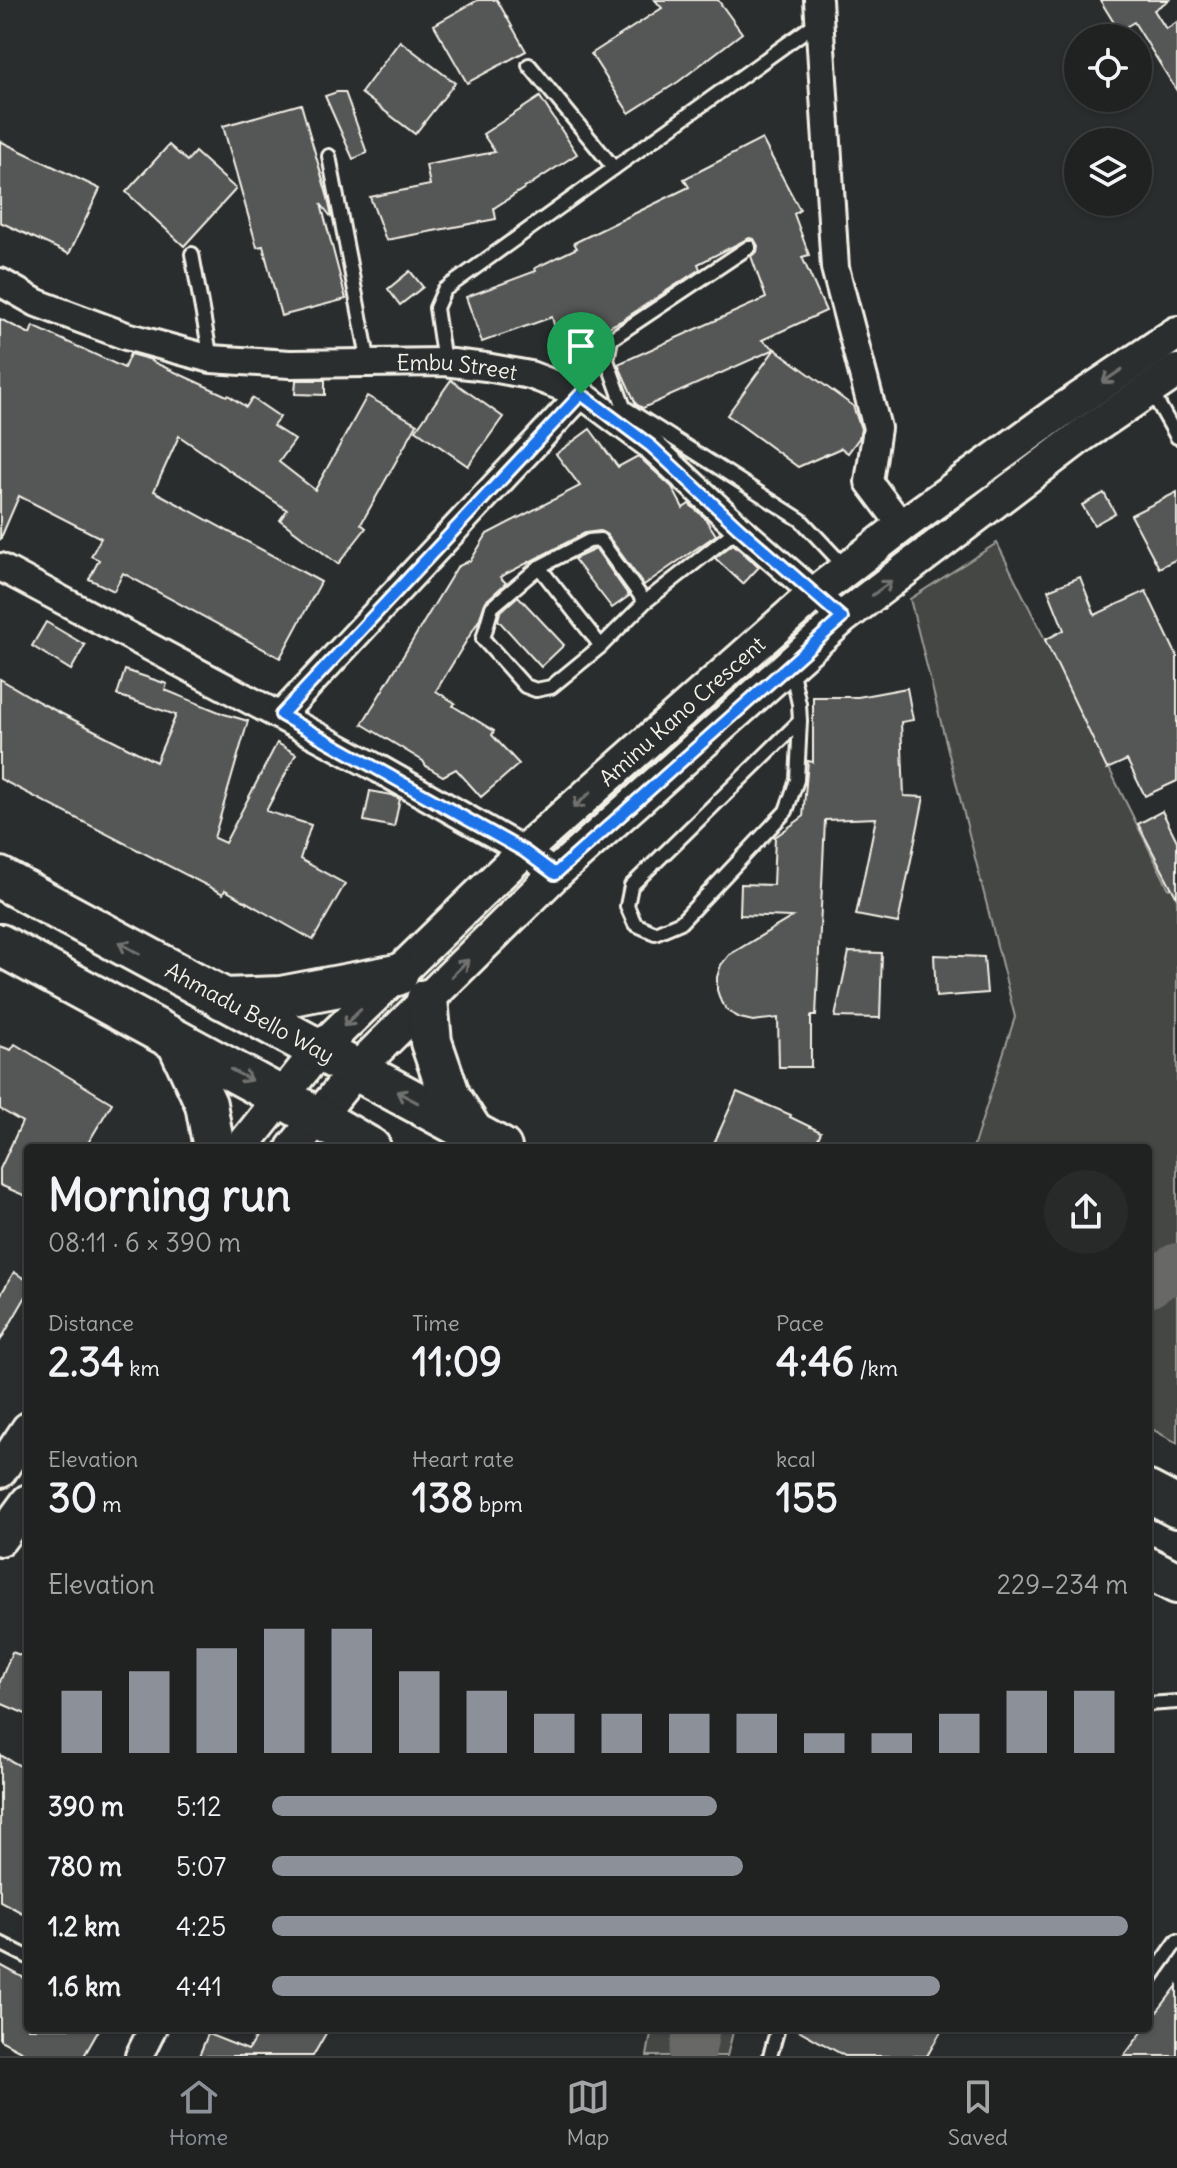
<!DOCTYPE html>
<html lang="en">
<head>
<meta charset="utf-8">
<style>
  body { margin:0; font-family:Delius,sans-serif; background:#282a2a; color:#f1f3f6; height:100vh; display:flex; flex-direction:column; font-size:30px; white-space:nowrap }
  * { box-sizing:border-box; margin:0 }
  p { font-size:26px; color:#a2a4a5 }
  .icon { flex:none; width:44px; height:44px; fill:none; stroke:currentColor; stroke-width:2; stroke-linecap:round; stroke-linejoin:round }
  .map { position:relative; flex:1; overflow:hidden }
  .sheet { position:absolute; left:24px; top:1144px; width:1128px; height:888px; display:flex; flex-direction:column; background:#202222; border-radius:8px; box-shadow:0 2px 6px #0004,0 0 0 2px #3d3f40 }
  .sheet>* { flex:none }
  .fabs { position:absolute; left:1064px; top:24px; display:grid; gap:16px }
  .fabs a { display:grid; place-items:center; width:88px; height:88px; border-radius:50%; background:#202222; box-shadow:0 2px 6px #0004,0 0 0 2px #3d3f40; font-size:40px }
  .pin { position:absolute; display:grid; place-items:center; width:68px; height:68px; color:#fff; margin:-82px -34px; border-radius:50% 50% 50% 0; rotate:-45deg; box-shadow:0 0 8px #0007 }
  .pin .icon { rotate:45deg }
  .round { display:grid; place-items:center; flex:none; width:84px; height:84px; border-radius:42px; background:#282a2a }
  .headline { display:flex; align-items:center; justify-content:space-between; height:136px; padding:0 24px }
  h1 { font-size:44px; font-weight:800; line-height:60px }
  .metrics { display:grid; grid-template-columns:repeat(3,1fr); gap:12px; height:136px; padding:8px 24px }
  .metrics div { display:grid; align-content:center }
  .metrics b { font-size:40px; font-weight:800 }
  .metrics small { font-size:22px; font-weight:400 }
  .metrics p { font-size:22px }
  .chart { height:224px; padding:16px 24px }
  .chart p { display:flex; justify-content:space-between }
  .chart svg { width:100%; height:144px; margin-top:8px; stroke:#8c9099; stroke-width:6 }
  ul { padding:0 24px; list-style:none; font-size:26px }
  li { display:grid; grid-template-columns:128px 96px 1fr; align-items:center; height:60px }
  li i { height:20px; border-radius:10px; background:#8c9099 }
  .tab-bar { display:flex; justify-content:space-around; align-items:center; height:112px; border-top:2px solid #3d3f40; background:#202222; font-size:22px; color:#a2a4a5 }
  .tab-bar a { display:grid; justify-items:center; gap:4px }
  .tab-bar .selected { color:#8c9099 }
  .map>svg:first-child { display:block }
  .green { fill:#444645; stroke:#9c9c96; stroke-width:2 }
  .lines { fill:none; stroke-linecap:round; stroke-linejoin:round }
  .river { stroke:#676866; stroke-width:46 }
  .building { fill:#555756; stroke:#f4f1e8; stroke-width:2 }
  .service-casing { stroke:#f4f1e8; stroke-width:18 }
  .minor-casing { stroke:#f4f1e8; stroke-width:32 }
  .tertiary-casing { stroke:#f4f1e8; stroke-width:38 }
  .primary-casing { stroke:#f4f1e8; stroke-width:46 }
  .service { stroke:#2a2d2e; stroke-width:12 }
  .minor { stroke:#2a2d2e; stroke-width:26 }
  .tertiary { stroke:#2a2d2e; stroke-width:32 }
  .primary { stroke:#2a2d2e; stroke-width:40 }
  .oneway { stroke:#71726f }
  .route-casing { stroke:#fff; stroke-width:16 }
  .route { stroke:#1a73e8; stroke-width:10 }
  .labels { text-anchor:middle; stroke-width:6; stroke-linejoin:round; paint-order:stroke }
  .street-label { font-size:22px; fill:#f4f1e8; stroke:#2a2d2e }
</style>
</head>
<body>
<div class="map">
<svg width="1177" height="2056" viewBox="0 0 1177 2056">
  <rect width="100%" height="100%" fill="#2a2d2e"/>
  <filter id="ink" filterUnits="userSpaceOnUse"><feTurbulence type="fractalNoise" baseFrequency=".0125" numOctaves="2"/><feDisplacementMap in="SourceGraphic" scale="16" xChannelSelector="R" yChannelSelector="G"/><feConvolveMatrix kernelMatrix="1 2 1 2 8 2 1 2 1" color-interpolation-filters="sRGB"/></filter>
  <g filter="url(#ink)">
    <!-- green -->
    <g class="green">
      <polygon points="997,543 1169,889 1177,885 1177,1443 1148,1427 1148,1148 973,1148 1015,1017 910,599"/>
      <polygon points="652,2028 734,2028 727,2056 647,2056"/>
    </g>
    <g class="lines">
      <!-- river -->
      <g class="river">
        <polyline points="1148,1285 1177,1266"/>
        <polyline points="692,2056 697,2028"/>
      </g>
    </g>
    <!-- building -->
    <g class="building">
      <polygon points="478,0 497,0 526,51 467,83 434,25"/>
      <polygon points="655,0 718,0 742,33 678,82 629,113 591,54 662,8"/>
      <polygon points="1100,0 1169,0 1154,10 1166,29 1177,22 1177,91 1134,22 1119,31"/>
      <polygon points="400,41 455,83 415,134 361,93"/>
      <polygon points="337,92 345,92 367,153 353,159 325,96"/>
      <polygon points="540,97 577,154 494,208 496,219 386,240 370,197 430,185 426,165 495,152 483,134"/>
      <polygon points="301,104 328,198 332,218 321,204 346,299 281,316 263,246 257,247 223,126"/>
      <polygon points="762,139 800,210 794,214 809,255 802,257 826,311 762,340 775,349 643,408 636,404 618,364 766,298 751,256 757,252 758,246 754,239 749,238 698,264 700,269 621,321 593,335 559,344 552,317 482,342 466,297 536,271 535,268 577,248 574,243 689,187 684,179"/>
      <polygon points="0,141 100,189 69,254 0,222"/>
      <polygon points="169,145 187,161 195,152 236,189 184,246 126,192"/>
      <polygon points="410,271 423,287 400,305 388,289"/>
      <polygon points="0,319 30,334 33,326 124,368 130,354 152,360 151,361 227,396 228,395 246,407 252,398 280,417 273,426 295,440 279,462 315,490 367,396 417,424 361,524 366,528 338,564 280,520 287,510 179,436 154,491 321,582 280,658 123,573 114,591 89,579 99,560 91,556 101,538 19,496 0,540"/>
      <polygon points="775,349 853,406 861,429 859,438 848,453 841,448 798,467 727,415"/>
      <polygon points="296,380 325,380 325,395 295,394"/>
      <polygon points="451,380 503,417 468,466 416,430"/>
      <polygon points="590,429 618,467 638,456 672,487 683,508 689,504 704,517 716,535 644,585 607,535 600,531 585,533 500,577 506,583 486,601 479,620 436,691 455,703 453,706 494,731 492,735 519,764 481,797 456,769 443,776 426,766 423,761 362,724 457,567 471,560 487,534 580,486 556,454"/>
      <polygon points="1177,492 1177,559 1159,568 1131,515"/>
      <polygon points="1104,493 1115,513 1094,525 1082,505"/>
      <polygon points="733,544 759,567 743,584 715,558"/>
      <polygon points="596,549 629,596 612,608 574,559"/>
      <polygon points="1080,577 1095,615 1146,591 1177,656 1177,781 1145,796 1127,760 1107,769 1045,640 1064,630 1048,590"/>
      <polygon points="518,596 564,645 541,667 498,620 500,612"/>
      <polygon points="46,622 85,645 71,670 32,646"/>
      <polygon points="125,670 167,684 165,690 224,714 248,721 214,838 225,843 277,743 296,754 266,811 311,825 300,859 345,884 313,940 225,890 223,894 0,779 0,679 39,702 156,762 176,715 117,695"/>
      <polygon points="907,688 913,720 901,722 904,796 924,797 898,923 856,915 876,818 825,820 816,1016 811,1016 811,1067 779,1067 778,1018 753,1021 740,1018 729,1012 721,1002 717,990 717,977 721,965 729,955 792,917 740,915 741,884 773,885 775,837 803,817 808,761 813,762 813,697 858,697"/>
      <polygon points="370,791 392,795 400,799 394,827 364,821"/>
      <polygon points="1162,811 1177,841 1177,898 1138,824"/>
      <polygon points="849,952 882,953 880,1018 835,1017"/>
      <polygon points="934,955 984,957 987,993 936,997"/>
      <polygon points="15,1044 112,1103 85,1148 28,1148 28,1197 0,1185 0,1169 22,1122 0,1109 0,1046 11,1050"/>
      <polygon points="737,1092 791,1115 790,1117 821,1132 814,1148 712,1148"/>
      <polygon points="14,1272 28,1281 28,1293 0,1341 0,1296"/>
      <polygon points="12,1652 28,1658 28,1715 0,1703 0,1682"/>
      <polygon points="0,1755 28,1770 28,1916 0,1901"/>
      <polygon points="0,1965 28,1980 28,2028 100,2028 84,2056 30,2056 0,2040"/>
      <polygon points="1177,1986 1177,2056 1124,2056 1145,2028 1148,2028 1148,2024"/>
      <polygon points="261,2028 329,2028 313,2056 199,2056 208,2034 248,2050"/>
      <polygon points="795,2028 943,2028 927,2056 845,2056"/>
    </g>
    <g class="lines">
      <defs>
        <g id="service">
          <polyline points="529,65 614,168"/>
          <polyline points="329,156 369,363"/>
          <polyline points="749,247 611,339 607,360 624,407 801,520 845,567"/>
          <polyline points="192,254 211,359"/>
          <polyline points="444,362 436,308 444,290 819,21"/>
          <polyline points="1150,389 1177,437"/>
          <polyline points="539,567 601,646"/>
          <polyline points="645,602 600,540 589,541 539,567 492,607 483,639 525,686 536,690 551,687 601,646 645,602 739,528"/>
          <polyline points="791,668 799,704 800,721 797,780 786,811 681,922 655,933 635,924 627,906 631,886 800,721"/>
          <polyline points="1148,1704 1177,1702"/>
          <polyline points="0,1943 28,1957"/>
          <polyline points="1148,1982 1177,1941"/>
          <polyline points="770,2056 778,2028"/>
        </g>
        <g id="minor">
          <polyline points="818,0 835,268 877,428 869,482 902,526"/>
          <path id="s1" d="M0 282 37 303 126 336 211 359 290 364 444 362 486 367 530 375 581 394 651 446 739 528 842 618"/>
          <polyline points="0,567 379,769 524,851 555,874"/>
          <polyline points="281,715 581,394"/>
          <polyline points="139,2056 153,2028"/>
        </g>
        <g id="tertiary">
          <path id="s2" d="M241 1148 318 1051 524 851 814 594 902 526 1058 413 1177 333"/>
          <polyline points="293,1148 356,1070 555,874 842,618 1081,436 1177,371"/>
          <polyline points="0,1471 28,1429"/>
          <polyline points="0,1539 28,1501"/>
        </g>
        <g id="primary">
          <path id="s3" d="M0 878 501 1148"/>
          <polyline points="0,945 281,1097 370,1148"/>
          <polyline points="223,999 281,997 397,975"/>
          <polyline points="427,1000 431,1042 450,1097 473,1133"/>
          <polyline points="177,1041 206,1104 214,1148"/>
          <polyline points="1148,1492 1177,1507"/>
          <polyline points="1148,1568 1177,1583"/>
        </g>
      </defs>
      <!-- service casing -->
      <use href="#service" class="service-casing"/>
      <!-- minor casing -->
      <use href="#minor" class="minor-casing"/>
      <!-- tertiary casing -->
      <use href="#tertiary" class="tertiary-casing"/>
      <!-- primary casing -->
      <use href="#primary" class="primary-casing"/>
      <!-- service -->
      <use href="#service" class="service"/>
      <!-- minor -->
      <use href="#minor" class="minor"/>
      <!-- tertiary -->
      <use href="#tertiary" class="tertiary"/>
      <!-- primary -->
      <use href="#primary" class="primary"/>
    </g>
    <!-- one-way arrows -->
    <defs><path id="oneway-shaft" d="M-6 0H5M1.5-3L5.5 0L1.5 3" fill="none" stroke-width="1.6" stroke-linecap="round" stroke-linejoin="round" transform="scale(2)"/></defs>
    <g class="oneway">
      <use href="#oneway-shaft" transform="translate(1112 376) rotate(146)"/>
      <use href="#oneway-shaft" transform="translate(882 588) rotate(-37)"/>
      <use href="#oneway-shaft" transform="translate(582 800) rotate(138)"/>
      <use href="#oneway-shaft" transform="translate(129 948) rotate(-151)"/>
      <use href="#oneway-shaft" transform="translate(460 968) rotate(-45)"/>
      <use href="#oneway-shaft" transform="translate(352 1018) rotate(136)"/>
      <use href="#oneway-shaft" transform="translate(241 1075) rotate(28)"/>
      <use href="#oneway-shaft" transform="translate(407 1097) rotate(-152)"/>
    </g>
  </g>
  <g class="lines" filter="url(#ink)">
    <defs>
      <polygon id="route" points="581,394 651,446 739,528 842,618 555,874 524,851 281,715"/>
    </defs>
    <!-- route casing -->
    <use href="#route" class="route-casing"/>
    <!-- route -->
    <use href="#route" class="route"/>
  </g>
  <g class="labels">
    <!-- street labels -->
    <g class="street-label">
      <text dy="8" stroke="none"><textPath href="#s1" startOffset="472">Embu Street</textPath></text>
      <text dy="8" stroke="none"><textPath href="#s2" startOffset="622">Aminu Kano Crescent</textPath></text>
      <text dy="8" stroke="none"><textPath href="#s3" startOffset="284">Ahmadu Bello Way</textPath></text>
    </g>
  </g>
</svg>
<div class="fabs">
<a><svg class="icon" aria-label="locate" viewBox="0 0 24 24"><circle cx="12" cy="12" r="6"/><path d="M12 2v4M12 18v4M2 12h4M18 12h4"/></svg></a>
<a><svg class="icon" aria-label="layers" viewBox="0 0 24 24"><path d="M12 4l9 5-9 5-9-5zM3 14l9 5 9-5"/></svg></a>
</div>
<div class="pin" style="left:581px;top:394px;background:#1e9e55"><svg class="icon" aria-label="arrive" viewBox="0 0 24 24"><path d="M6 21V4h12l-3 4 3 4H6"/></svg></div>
<section class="sheet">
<div class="headline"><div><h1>Morning run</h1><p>08:11 · 6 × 390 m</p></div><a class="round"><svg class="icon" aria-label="share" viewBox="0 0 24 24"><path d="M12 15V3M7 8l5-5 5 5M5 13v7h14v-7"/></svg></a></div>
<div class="metrics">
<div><p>Distance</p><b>2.34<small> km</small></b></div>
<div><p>Time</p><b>11:09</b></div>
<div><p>Pace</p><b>4:46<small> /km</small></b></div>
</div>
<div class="metrics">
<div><p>Elevation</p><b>30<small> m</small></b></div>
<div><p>Heart rate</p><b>138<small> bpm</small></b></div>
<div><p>kcal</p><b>155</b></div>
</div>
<div class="chart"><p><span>Elevation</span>229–234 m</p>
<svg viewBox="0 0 160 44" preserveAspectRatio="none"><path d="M5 44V25M15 44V19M25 44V12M35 44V6M45 44V6M55 44V19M65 44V25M75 44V32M85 44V32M95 44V32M105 44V32M115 44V38M125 44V38M135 44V32M145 44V25M155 44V25"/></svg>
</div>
<ul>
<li><b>390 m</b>5:12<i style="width:52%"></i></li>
<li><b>780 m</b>5:07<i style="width:55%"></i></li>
<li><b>1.2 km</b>4:25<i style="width:100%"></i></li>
<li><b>1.6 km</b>4:41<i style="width:78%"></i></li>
</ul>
</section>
</div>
<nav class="tab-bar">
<a class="selected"><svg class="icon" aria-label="home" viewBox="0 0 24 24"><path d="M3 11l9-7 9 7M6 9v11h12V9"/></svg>Home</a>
<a><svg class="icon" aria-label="map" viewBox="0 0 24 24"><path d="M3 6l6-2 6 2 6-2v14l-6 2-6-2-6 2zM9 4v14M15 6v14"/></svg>Map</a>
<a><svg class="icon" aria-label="saved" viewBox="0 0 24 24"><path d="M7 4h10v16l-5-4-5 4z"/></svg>Saved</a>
</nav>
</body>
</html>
